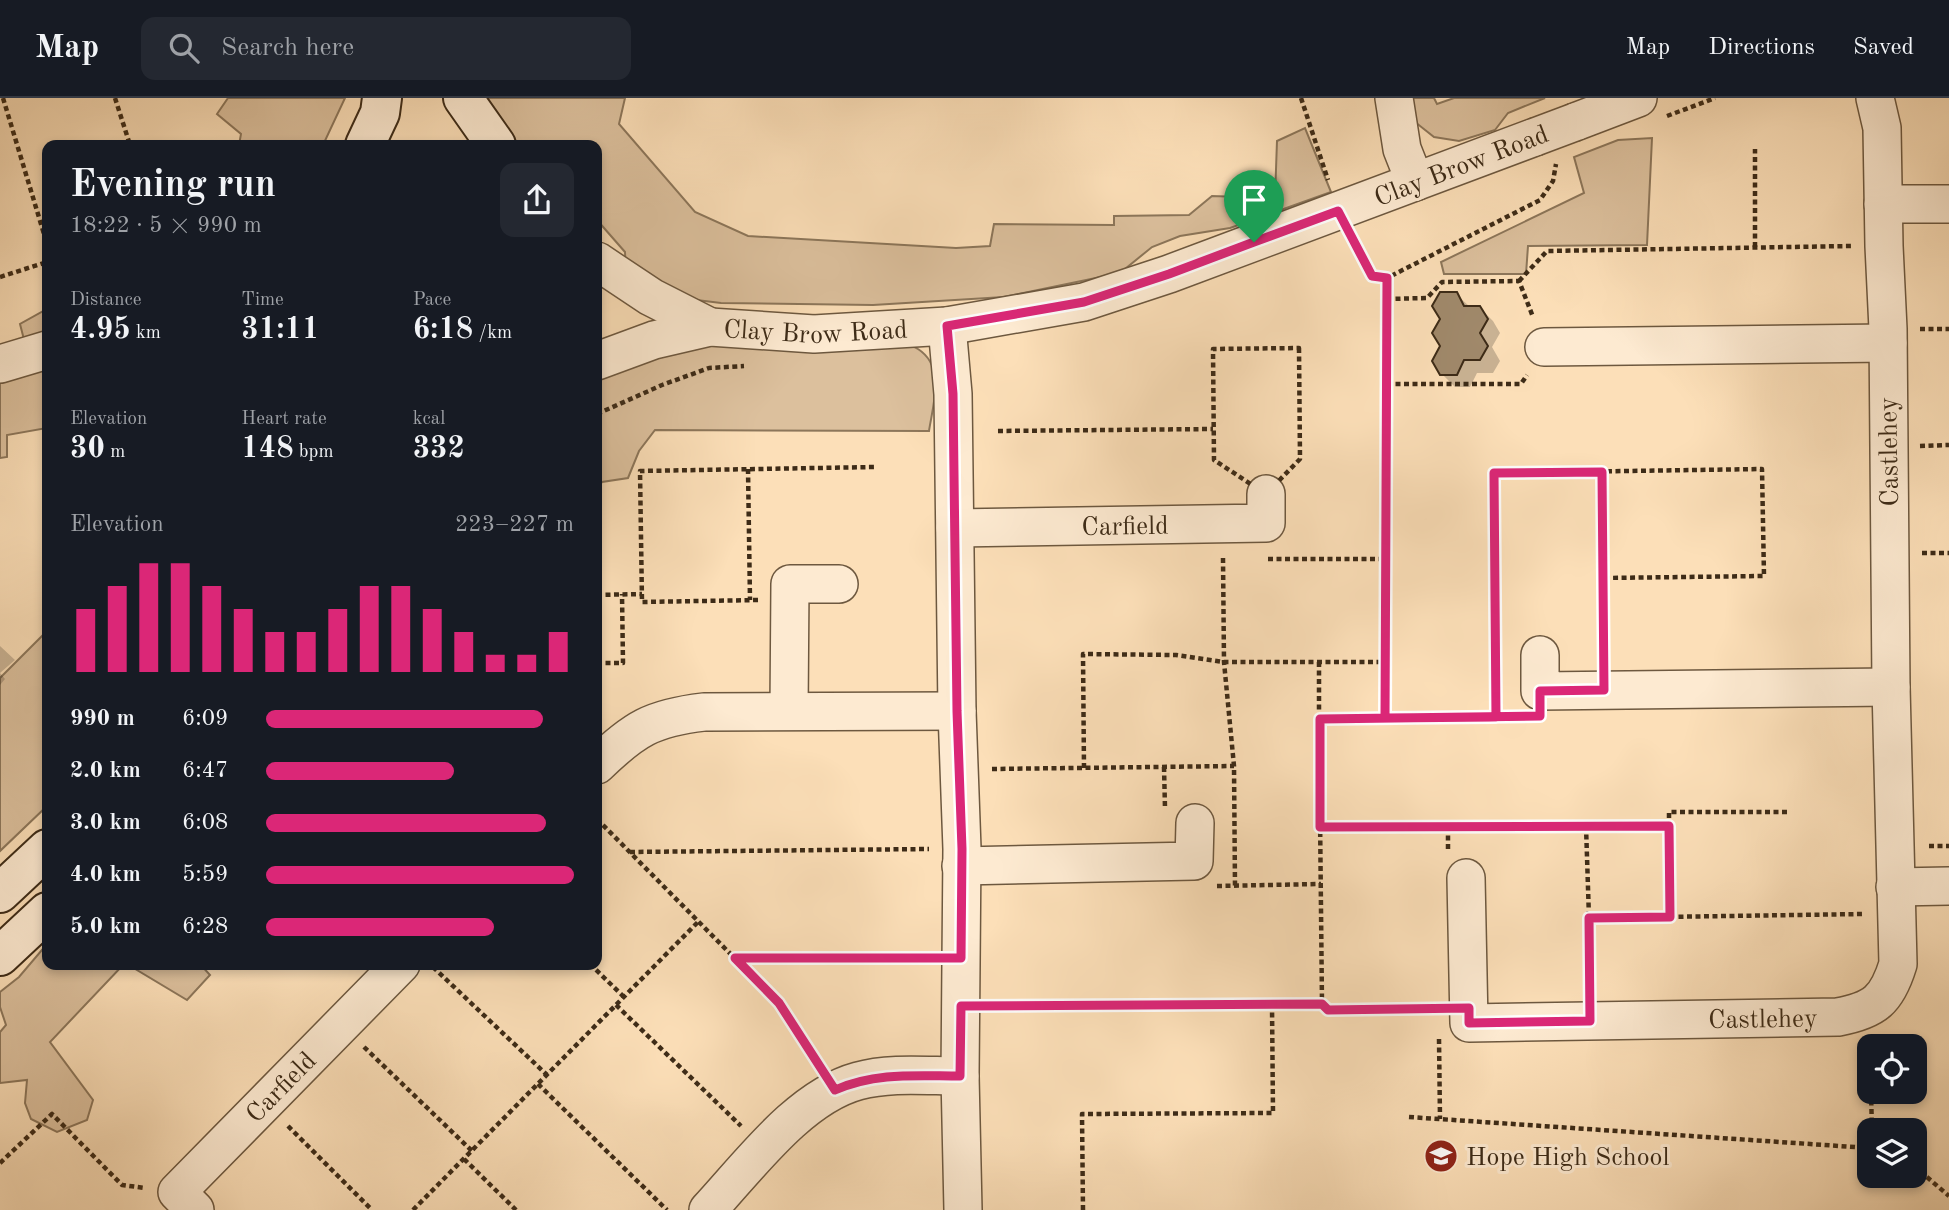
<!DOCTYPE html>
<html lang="en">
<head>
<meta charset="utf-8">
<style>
  body { margin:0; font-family:"Old Standard TT",serif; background:#242831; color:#f1f3f6; height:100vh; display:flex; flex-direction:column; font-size:26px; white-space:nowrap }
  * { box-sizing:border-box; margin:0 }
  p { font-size:23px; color:#9ea1a6 }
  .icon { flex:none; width:38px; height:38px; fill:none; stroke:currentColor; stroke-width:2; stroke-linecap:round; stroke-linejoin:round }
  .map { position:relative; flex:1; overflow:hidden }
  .panel { position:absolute; left:42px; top:42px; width:560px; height:830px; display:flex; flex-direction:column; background:#171b24; border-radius:14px; box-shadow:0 4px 10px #0003 }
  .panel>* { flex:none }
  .buttons { position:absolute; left:1857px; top:936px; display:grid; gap:14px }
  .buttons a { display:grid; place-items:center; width:70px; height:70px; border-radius:14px; background:#171b24; box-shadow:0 4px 10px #0003; font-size:35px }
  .pin { position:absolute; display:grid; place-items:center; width:60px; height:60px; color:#fff; margin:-72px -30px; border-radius:50% 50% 50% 0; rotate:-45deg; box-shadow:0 0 7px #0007 }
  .pin .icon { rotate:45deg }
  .round { display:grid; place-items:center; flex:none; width:74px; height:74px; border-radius:14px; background:#242831 }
  .head { display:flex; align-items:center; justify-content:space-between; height:119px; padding:0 28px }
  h1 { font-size:38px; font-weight:600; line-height:52px }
  .figures { display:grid; grid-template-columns:repeat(3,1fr); gap:10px; height:119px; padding:7px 28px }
  .figures div { display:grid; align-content:center }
  .figures b { font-size:30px; font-weight:600 }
  .figures small { font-size:19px; font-weight:400 }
  .figures p { font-size:19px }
  .chart { height:196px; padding:14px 28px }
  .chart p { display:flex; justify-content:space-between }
  .chart svg { width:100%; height:126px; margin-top:7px; stroke:#db2777; stroke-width:6 }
  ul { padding:0 28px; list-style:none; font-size:23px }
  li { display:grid; grid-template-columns:112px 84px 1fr; align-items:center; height:52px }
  li i { height:18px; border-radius:9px; background:#db2777 }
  header { display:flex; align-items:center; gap:42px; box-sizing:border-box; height:98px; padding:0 35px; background:#171b24; border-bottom:2px solid #363941 }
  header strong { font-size:33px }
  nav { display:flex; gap:38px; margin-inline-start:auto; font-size:24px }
  .search { width:490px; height:63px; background:#242831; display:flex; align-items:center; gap:18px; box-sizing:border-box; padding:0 24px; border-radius:14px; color:#9ea1a6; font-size:26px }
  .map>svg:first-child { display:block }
  .green { fill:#dcc09d; stroke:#8c765a; stroke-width:2 }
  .shadow { fill:#0003 }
  .building { fill:#a0896b; stroke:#3d2b17; stroke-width:2 }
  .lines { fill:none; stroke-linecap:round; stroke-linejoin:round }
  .street-casing { stroke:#6d583f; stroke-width:40 }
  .secondary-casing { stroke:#3d2b17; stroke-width:42 }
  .path { stroke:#3d2b17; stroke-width:4.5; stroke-dasharray:5 3.5; stroke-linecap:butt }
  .street { stroke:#fdead1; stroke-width:37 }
  .secondary { stroke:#fdead1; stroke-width:38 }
  .street-bridge-casing { stroke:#6d583f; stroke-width:40; stroke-linecap:butt }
  .street-bridge { stroke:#fdead1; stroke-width:37 }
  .route-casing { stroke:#fff; stroke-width:14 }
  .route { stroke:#db2777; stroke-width:9 }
  .labels { text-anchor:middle; stroke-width:6; stroke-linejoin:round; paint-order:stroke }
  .street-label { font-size:26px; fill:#3d2b17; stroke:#fdead1 }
  .poi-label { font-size:26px; fill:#3d2b17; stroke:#fdead1; text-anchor:start }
</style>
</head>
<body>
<header>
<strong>Map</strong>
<div class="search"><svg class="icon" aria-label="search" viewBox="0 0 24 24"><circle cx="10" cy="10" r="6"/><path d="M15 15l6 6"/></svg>Search here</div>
<nav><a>Map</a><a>Directions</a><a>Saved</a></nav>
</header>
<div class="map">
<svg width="1949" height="1112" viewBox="0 0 1949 1112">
  <rect width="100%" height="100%" fill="#fcdfb8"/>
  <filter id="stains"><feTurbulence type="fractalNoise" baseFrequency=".00286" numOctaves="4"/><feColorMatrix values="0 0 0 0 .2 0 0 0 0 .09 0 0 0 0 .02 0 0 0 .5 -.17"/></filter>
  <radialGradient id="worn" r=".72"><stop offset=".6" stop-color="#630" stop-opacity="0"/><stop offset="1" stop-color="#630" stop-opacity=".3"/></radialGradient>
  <!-- green -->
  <g class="green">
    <polygon points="228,0 345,0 323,47 239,47 241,36 217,16"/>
    <polygon points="485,0 625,0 619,26 695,114 748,138 956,150 990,148 994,126 1114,127 1114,118 1189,117 1212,98 1275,100 1277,43 1305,30 1331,94 1230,130 1180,138 1152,149 1120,175 1004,199 873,207 721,205 656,197 626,176 625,154 597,122 597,47 489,47"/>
    <polygon points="1406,0 1434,0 1437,6 1454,0 1545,0 1508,15 1495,32 1459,43 1434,39 1415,24"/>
    <polygon points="1652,40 1647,147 1528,148 1526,176 1444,176 1441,164 1584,95 1574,59 1618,42"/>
    <polygon points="47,211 47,330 7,337 7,359 0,360 0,280 31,269 20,226"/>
    <path d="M891 244C899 246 911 246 918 251 946 269 933 306 929 333L655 332 639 353 628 380 602 384 597 390V275L712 246Z"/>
    <polygon points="47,533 47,708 0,753 0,580"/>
    <polygon points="47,846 47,866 124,866 50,944 93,1002 87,1022 57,1034 31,1021 25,1005 27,982 0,985 0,934 6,927 0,909 0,894 19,879"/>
    <polygon points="127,866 200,866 210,877 187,902"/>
  </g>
  <!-- shadow -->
  <g class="shadow">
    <polygon points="1456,196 1470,209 1479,209 1493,223 1500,235 1492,249 1500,263 1493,275 1477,275 1470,289 1455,289 1442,276 1442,248"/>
    <polygon points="0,548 15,562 0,575 5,581 0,587"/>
  </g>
  <!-- building -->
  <polygon class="building" points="1440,194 1457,194 1464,208 1480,208 1488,221 1480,235 1488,248 1480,262 1464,262 1457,277 1440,277 1432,263 1440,248 1432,235 1440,221 1432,208"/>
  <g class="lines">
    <defs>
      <g id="street">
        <polyline points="1394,0 1402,51 1415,84"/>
        <polyline points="1575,24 1638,0"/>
        <polyline points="1883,106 1949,106"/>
        <polyline points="597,163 651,199 710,229"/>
        <polyline points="947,228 953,296 957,613 962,751 960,978 963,1112"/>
        <polyline points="1544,249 1888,245"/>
        <path id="s1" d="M597 263 654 242 710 229 814 236 947 228 1084 204 1169 176 1535 39"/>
        <polyline points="0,266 47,252"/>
        <path id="s2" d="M955 430 1266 425V396"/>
        <polyline points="1540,557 1540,593 1891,589"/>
        <polyline points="789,613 790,486 839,486"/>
        <path d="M597 667C634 631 652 620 704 614L957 613"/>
        <polyline points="961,768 1194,763 1195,725"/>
        <path id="s3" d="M1466 780 1469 925 1838 919C1875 912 1887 902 1898 866L1891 589 1888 231 1884 148 1882 30 1875 0"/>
        <polyline points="1895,789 1949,788"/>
        <path id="s4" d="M195 1112 177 1094 401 866"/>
        <path d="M708 1112C749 1068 799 999 858 983 890 974 927 978 960 978"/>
      </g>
      <g id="secondary">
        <polyline points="463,0 496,47"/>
        <polyline points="365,47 380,15 382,0"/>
        <polyline points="0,795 47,751"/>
        <polyline points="0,858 47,814"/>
      </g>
    </defs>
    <!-- street casing -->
    <use href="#street" class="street-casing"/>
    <!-- secondary casing -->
    <use href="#secondary" class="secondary-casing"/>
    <!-- path -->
    <g class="path">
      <polyline points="3,0 47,146"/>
      <polyline points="115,0 130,47"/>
      <polyline points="1301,0 1328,82"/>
      <polyline points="1667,18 1715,0"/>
      <polyline points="1353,142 1372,178 1387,180"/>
      <polyline points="1755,149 1755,51"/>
      <polyline points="0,179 47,164"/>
      <polyline points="1519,183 1547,153 1851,148"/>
      <polyline points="1387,201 1427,200 1442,184 1519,183 1533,219"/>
      <polyline points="1920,231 1949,231"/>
      <polygon points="1299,250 1300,361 1266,396 1214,362 1213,251"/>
      <polyline points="1387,286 1521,286 1527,277"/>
      <polyline points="597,316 662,287 709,270 744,268"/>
      <polyline points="998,333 1213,331"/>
      <polyline points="1920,348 1949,347"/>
      <polyline points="748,371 750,502"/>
      <polyline points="1922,455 1949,455"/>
      <polyline points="1223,460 1224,564 1234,668 1235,788"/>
      <polyline points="1268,461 1386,461"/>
      <polyline points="1603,480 1604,560"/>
      <polyline points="597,497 642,496"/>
      <polyline points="758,502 642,504 640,373 875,369"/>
      <polyline points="1319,564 1319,621"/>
      <polyline points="597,565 623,565 622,496"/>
      <polyline points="1496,619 1494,375 1762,371 1764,478 1603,480 1602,374"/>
      <polyline points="1385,620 1517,619"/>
      <polyline points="1164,669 1165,710"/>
      <polyline points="1084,670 1083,556 1176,557 1224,564 1386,564"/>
      <polyline points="992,671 1234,668"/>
      <polyline points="597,721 779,905 818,965"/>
      <polyline points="1586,728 1589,820"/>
      <polyline points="1669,728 1670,819"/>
      <polyline points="1320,729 1669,728 1669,714 1788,714"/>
      <polyline points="1448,729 1448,752"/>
      <polyline points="1929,748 1949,748"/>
      <polyline points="630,754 929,751"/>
      <polyline points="1217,788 1321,786"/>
      <polyline points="736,860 930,860"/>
      <polyline points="590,866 624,899"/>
      <polyline points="433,869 547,977"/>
      <polyline points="1590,892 1589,820 1864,816"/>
      <polyline points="1322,906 1328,912 1438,911"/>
      <polyline points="616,907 741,1028"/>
      <polyline points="993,908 1272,907"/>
      <polyline points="1439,941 1440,1021"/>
      <polyline points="1868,945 1869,960"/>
      <polyline points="364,949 472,1053"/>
      <polyline points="538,986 667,1112"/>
      <polyline points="1871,994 1872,1032"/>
      <polyline points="1409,1019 1869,1050"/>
      <polyline points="288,1028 372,1112"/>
      <polyline points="464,1061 516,1112"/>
      <polyline points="0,1065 52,1016 122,1087 145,1090"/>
      <polyline points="1914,1068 1949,1098"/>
      <polyline points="413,1112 698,824"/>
      <polyline points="1083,1112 1082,1016 1273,1015 1272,907 1322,906 1319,621 1385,620 1387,180 1540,102 1553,83 1556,66"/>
    </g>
    <!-- street -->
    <use href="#street" class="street"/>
    <!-- secondary -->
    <use href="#secondary" class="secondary"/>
    <defs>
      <polyline id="street-bridge" points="1535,39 1575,24"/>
    </defs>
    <!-- street-bridge casing -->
    <use href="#street-bridge" class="street-bridge-casing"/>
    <!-- street-bridge -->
    <use href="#street-bridge" class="street-bridge"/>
  </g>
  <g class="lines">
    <defs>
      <path id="route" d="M1254 144 1169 176 1084 204 947 228 953 296 957 613 962 751 961 860H735L779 905 835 992C876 974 916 978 960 978L961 908 1322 906 1328 912 1469 910V925L1590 923 1589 820 1670 819 1669 728 1320 729V621L1540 618V593L1604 592 1602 374 1494 375 1496 619 1385 620 1387 180 1372 178 1338 113 1254 144"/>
    </defs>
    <!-- route casing -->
    <use href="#route" class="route-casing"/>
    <!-- route -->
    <use href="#route" class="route"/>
  </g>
  <!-- icons -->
  <defs>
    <symbol id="school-disc" viewBox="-11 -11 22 22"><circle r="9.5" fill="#8f2418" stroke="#fdead1"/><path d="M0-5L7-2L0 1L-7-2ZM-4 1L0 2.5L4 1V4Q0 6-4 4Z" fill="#fff"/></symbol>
  </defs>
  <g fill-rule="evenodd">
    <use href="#school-disc" x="1422" y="1039" width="38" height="38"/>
  </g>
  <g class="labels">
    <!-- street labels -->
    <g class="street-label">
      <text transform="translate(1461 67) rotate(-21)" y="9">Clay Brow Road</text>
      <text dy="9" stroke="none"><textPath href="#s1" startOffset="224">Clay Brow Road</textPath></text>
      <text transform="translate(1888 354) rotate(-91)" y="9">Castlehey</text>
      <text dy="9" stroke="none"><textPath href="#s2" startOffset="170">Carfield</textPath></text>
      <text dy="9" stroke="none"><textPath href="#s3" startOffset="439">Castlehey</textPath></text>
      <text dy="9" stroke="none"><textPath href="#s4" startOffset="173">Carfield</textPath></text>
    </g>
    <!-- poi labels -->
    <g class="poi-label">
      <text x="1466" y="1067">Hope High School</text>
    </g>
  </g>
  <rect width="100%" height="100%" filter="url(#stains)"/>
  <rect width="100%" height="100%" fill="url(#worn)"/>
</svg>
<div class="buttons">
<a><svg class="icon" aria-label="locate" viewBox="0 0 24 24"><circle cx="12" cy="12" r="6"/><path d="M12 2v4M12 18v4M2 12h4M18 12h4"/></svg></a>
<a><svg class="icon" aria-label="layers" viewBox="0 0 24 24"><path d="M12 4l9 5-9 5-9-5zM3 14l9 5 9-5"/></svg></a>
</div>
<div class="pin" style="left:1254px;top:144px;background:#1e9e55"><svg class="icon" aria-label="arrive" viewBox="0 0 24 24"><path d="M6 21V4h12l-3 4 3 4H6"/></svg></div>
<section class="panel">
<div class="head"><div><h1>Evening run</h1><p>18:22 · 5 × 990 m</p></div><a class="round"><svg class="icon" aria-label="share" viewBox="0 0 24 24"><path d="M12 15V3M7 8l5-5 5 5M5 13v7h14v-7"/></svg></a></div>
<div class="figures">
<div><p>Distance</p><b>4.95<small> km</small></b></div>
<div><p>Time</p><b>31:11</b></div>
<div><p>Pace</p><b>6:18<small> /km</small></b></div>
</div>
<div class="figures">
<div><p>Elevation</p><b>30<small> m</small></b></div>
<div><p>Heart rate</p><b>148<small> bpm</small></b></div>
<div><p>kcal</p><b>332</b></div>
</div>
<div class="chart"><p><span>Elevation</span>223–227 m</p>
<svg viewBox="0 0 160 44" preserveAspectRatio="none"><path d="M5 44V22M15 44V14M25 44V6M35 44V6M45 44V14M55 44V22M65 44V30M75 44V30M85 44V22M95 44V14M105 44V14M115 44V22M125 44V30M135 44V38M145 44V38M155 44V30"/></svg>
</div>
<ul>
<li><b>990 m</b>6:09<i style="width:90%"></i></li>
<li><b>2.0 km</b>6:47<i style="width:61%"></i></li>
<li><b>3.0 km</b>6:08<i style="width:91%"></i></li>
<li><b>4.0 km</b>5:59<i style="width:100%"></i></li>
<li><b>5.0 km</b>6:28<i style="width:74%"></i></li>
</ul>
</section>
</div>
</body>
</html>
